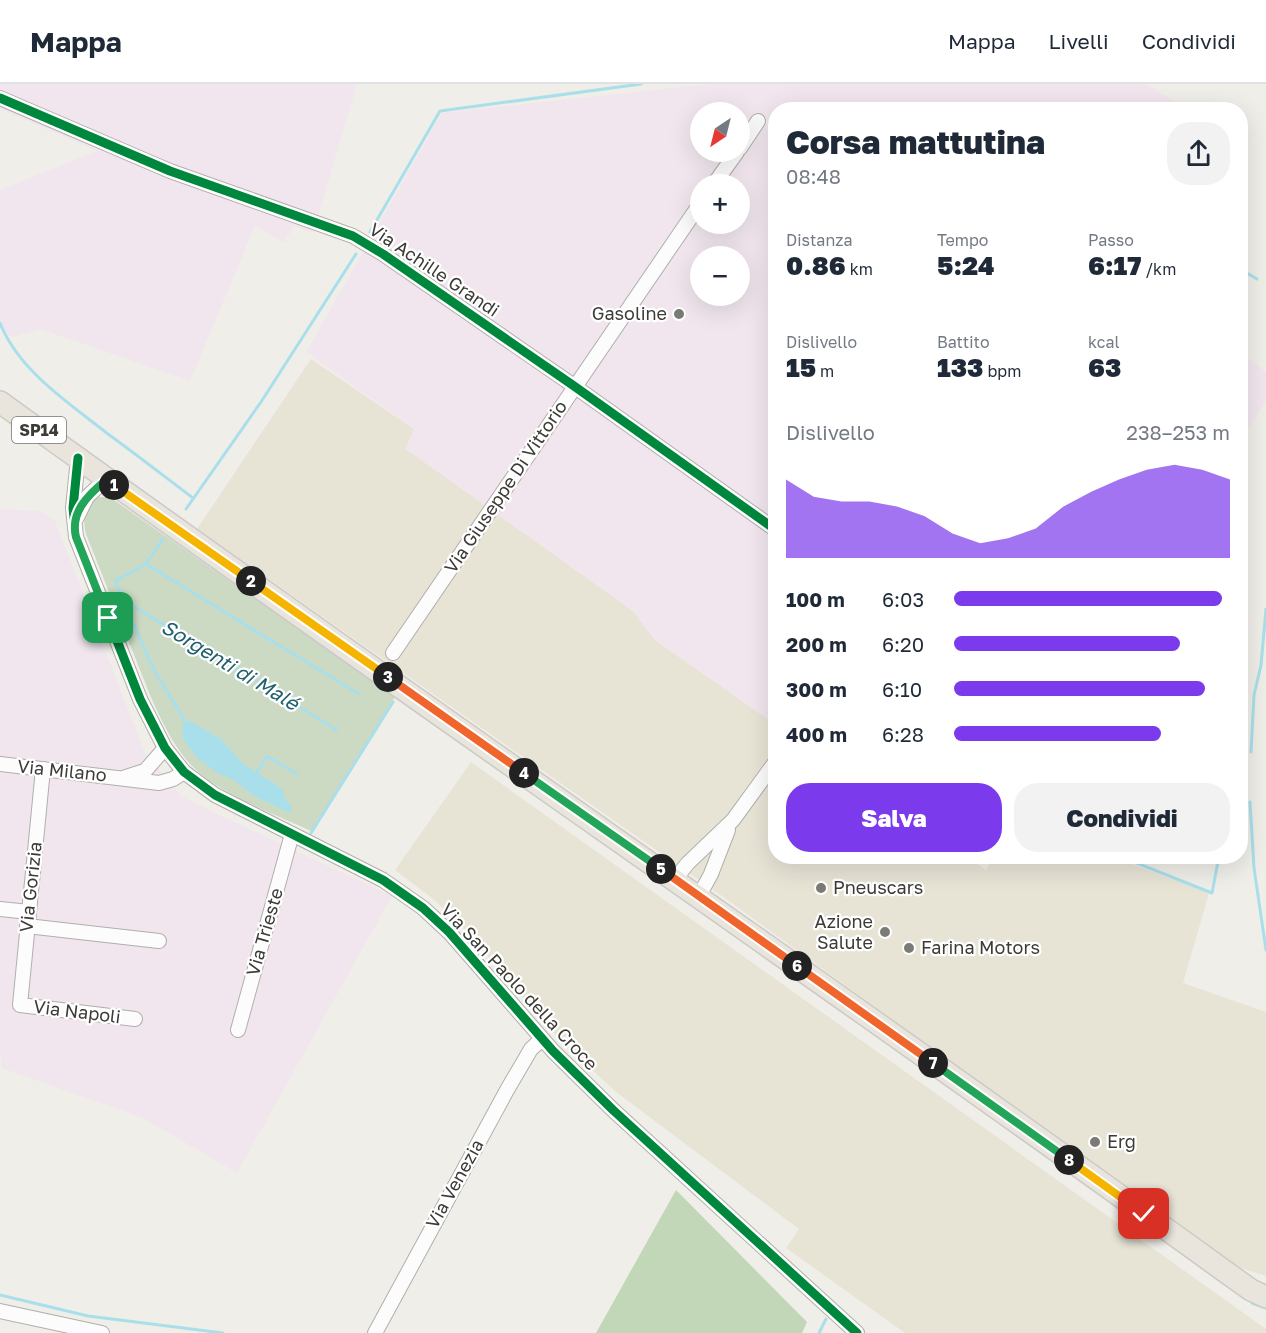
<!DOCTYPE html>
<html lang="it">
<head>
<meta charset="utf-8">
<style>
  body { margin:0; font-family:"Golos Text",sans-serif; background:#f2f2f3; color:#1f2937; height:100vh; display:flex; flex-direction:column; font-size:22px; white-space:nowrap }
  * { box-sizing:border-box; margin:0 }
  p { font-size:20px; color:#747a83 }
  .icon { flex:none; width:33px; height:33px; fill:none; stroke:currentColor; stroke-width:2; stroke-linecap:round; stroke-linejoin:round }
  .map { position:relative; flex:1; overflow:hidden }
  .details { position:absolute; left:768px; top:18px; width:480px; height:762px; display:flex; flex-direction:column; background:#fff; border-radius:24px; box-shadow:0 6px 24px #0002 }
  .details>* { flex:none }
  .needle { width:39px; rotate:215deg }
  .fabs { position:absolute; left:690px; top:18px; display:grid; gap:12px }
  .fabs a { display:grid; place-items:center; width:60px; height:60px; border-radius:50%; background:#fff; box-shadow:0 6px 24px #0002; font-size:30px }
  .pin { position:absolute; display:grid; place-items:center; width:51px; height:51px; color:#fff; margin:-26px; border-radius:12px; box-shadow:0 3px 9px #0006 }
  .km { position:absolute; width:30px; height:30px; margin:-15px; border-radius:50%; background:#222; color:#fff; font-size:16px; line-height:30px; text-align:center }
  .round { display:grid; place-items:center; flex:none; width:63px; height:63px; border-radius:24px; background:#f2f2f3 }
  .head { display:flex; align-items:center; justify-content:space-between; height:102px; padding:0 18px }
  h1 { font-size:33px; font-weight:800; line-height:45px }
  .metrics { display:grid; grid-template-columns:repeat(3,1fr); gap:9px; height:102px; padding:6px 18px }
  .metrics div { display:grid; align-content:center }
  .metrics b { font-size:26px; font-weight:800 }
  .metrics small { font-size:16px; font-weight:400 }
  .metrics p { font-size:16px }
  .chart { height:168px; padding:12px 18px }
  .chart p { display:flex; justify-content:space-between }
  .chart svg { width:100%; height:108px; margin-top:6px; fill:#7c3aed; opacity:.7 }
  .button { display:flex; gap:12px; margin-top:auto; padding:12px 18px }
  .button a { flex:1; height:69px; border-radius:24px; background:#7c3aed; color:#fff; font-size:24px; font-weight:800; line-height:69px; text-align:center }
  .button a+a { background:#f2f2f3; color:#1f2937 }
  ul { padding:0 18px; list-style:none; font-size:20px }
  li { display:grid; grid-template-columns:96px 72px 1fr; align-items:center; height:45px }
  li i { height:15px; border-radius:8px; background:#7c3aed }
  header { display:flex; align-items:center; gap:36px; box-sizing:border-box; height:84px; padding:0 30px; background:#fff; border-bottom:2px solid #e0e1e3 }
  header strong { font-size:28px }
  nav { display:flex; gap:33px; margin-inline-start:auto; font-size:21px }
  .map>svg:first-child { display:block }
  .built { fill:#e7e4d6 }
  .industrial { fill:#f1e6ee; fill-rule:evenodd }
  .green { fill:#ccdac4 }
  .forest { fill:#c2d6b8 }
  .water { fill:#a9dfeb }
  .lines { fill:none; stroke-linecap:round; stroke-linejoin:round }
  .stream { stroke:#a9dfeb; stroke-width:3 }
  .minor-casing { stroke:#b0afaa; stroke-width:16 }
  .primary-casing { stroke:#cbcac7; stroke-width:24 }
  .minor { stroke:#fdfcfc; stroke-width:14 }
  .primary { stroke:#e9e5dc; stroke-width:21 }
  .cycleway-casing { stroke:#fff; stroke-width:13 }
  .cycleway { stroke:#00873e; stroke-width:9 }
  .split-1-casing { stroke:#fff; stroke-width:12 }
  .split-2-casing { stroke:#fff; stroke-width:12 }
  .split-3-casing { stroke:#fff; stroke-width:12 }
  .split-4-casing { stroke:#fff; stroke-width:12 }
  .split-5-casing { stroke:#fff; stroke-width:12 }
  .split-6-casing { stroke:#fff; stroke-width:12 }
  .split-7-casing { stroke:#fff; stroke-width:12 }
  .split-8-casing { stroke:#fff; stroke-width:12 }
  .split-9-casing { stroke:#fff; stroke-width:12 }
  .split-1 { stroke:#22a559; stroke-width:8 }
  .split-2 { stroke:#f5b400; stroke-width:8 }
  .split-3 { stroke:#f5b400; stroke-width:8 }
  .split-4 { stroke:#f0652b; stroke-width:8 }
  .split-5 { stroke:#22a559; stroke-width:8 }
  .split-6 { stroke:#f0652b; stroke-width:8 }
  .split-7 { stroke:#f0652b; stroke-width:8 }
  .split-8 { stroke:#22a559; stroke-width:8 }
  .split-9 { stroke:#f5b400; stroke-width:8 }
  .poi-dot { fill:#7b7a74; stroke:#fff; stroke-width:2 }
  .labels { text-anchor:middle; stroke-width:4.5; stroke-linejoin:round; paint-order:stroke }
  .shield { fill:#fff; stroke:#767672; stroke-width:1.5 }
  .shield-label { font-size:16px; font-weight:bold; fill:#3c3b36 }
  .street-label { font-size:18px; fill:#3c3b36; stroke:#fff }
  .poi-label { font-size:18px; fill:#3c3b36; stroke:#fff; text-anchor:start }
  .water-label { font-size:20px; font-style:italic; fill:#205f6d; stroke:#fff }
</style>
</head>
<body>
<header>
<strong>Mappa</strong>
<nav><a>Mappa</a><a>Livelli</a><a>Condividi</a></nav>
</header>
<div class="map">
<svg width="1266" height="1249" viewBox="0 0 1266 1249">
  <rect width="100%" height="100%" fill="#f0eee8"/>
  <!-- built -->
  <g class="built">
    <polygon points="311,275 414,345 406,365 633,527 655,556 775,640 776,772 967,773 986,786 995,773 1113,773 1209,809 1183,899 1266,928 1266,1192 1231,1181 722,812 197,445"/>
    <polygon points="471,678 1266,1245 1266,1249 905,1249 786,1164 799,1145 616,1008 562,958 459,839 432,814 395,786"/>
  </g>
  <!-- industrial -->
  <g class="industrial">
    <polygon points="0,0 357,0 313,149 294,142 284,158 255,142 190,297 41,245 13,253 0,245 0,106 97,67 0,25"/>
    <path d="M709 0H1147L1184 25 776 26 775 640 655 556 633 527 406 365 414 345 306 268 442 29ZM700 28H740V68H700ZM700 100H740V140H700ZM700 172H740V212H700Z"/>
    <polygon points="1240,269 1266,288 1266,317 1241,356"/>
    <polygon points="0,425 42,427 55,437 145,669 182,713 392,812 237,1089 143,1034 2,984 0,967"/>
  </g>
  <!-- green -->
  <path class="green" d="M99 413H106L114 416 395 613 313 748C277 731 221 711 193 683 174 664 161 636 150 611L86 450C82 436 84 419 99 413Z"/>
  <!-- forest -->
  <polygon class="forest" points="676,1106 807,1238 802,1249 596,1249"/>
  <!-- water -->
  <polygon class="water" points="190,637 221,655 242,679 282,705 286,716 292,724 290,729 254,712 234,696 219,690 197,674 183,655 182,644 184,638"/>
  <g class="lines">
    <!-- stream -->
    <g class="stream">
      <polyline points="370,148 440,27 641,0"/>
      <polyline points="1240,185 1257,195"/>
      <path d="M0 239C19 287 69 319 108 350 137 371 165 393 193 414"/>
      <polyline points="186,425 261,318 356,170"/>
      <polyline points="163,455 146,480 115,497 154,586 187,640"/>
      <polyline points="146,480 359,610"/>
      <polyline points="123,516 337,646"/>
      <polyline points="1251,668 1254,611 1261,581 1266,525"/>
      <polyline points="255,692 267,672 297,690"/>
      <polyline points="1250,718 1254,784 1266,866"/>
      <polyline points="311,749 393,618"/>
      <polyline points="1119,772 1212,809 1219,772"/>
      <polyline points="0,1211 88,1232 223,1249"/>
      <polyline points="1252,1219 1266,1224"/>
      <polyline points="819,1249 826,1235"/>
    </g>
    <defs>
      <g id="minor">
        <polyline points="0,14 170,87 353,152 383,170 574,302 776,446"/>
        <polyline points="740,64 758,37"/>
        <polyline points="714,100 737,68"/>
        <polyline points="78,374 73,424 76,453 140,615 165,664 184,688 215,711 383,796 423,824 449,848 553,967 613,1026 857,1249"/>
        <polyline points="76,435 87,413 106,395"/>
        <polyline points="393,569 700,120"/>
        <polyline points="0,680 159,699 173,695 184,688"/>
        <polyline points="43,685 20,921 135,935"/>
        <polyline points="126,693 145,687 165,664"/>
        <polyline points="675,795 688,779 733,736 776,677"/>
        <polyline points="699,812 711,790 728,746"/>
        <polyline points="0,825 29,828"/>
        <polyline points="27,842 159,857"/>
        <polyline points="238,946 292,750"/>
        <polyline points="0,1227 102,1249"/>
        <polyline points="375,1249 507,1006 531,965 542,955"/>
      </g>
      <path id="primary" d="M0 318C405 611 818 893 1223 1186L1251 1206 1266 1213"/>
    </defs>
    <!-- minor casing -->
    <use href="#minor" class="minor-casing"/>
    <!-- primary casing -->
    <use href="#primary" class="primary-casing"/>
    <!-- minor -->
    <use href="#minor" class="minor"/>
    <!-- primary -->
    <use href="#primary" class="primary"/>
    <defs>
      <g id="cycleway">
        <polyline points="0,14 170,87 353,152 383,170 574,302 776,446"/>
        <polyline points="78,374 73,424 76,453 140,615 165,664 184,688 215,711 383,796 423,824 449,848 553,967 613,1026 857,1249"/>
      </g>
    </defs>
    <!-- cycleway casing -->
    <use href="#cycleway" class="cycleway-casing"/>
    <!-- cycleway -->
    <use href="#cycleway" class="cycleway"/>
  </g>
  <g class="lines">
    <defs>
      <path id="split-1" d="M108 534 76 453C70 428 88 411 106 396L114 401"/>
      <polyline id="split-2" points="114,401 251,497"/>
      <polyline id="split-3" points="251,497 388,593"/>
      <polyline id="split-4" points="388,593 524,689"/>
      <polyline id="split-5" points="524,689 661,785"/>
      <polyline id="split-6" points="661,785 797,882"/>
      <polyline id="split-7" points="797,882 933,979"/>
      <polyline id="split-8" points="933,979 1069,1076"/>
      <polyline id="split-9" points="1069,1076 1144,1130"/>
    </defs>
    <!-- split-1 casing -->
    <use href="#split-1" class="split-1-casing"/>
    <!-- split-2 casing -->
    <use href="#split-2" class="split-2-casing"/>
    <!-- split-3 casing -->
    <use href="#split-3" class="split-3-casing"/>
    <!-- split-4 casing -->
    <use href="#split-4" class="split-4-casing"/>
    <!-- split-5 casing -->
    <use href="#split-5" class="split-5-casing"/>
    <!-- split-6 casing -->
    <use href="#split-6" class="split-6-casing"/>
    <!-- split-7 casing -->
    <use href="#split-7" class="split-7-casing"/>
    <!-- split-8 casing -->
    <use href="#split-8" class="split-8-casing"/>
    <!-- split-9 casing -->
    <use href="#split-9" class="split-9-casing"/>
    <!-- split-1 -->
    <use href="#split-1" class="split-1"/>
    <!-- split-2 -->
    <use href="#split-2" class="split-2"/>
    <!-- split-3 -->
    <use href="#split-3" class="split-3"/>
    <!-- split-4 -->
    <use href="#split-4" class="split-4"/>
    <!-- split-5 -->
    <use href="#split-5" class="split-5"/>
    <!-- split-6 -->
    <use href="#split-6" class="split-6"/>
    <!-- split-7 -->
    <use href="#split-7" class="split-7"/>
    <!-- split-8 -->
    <use href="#split-8" class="split-8"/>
    <!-- split-9 -->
    <use href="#split-9" class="split-9"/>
  </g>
  <!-- markers -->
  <g class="poi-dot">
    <circle cx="679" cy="230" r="6"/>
    <circle cx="821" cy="804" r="6"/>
    <circle cx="885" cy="848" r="6"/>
    <circle cx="909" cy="864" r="6"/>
    <circle cx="1095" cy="1058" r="6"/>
  </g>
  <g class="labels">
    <!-- shield labels -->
    <rect class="shield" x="12" y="333" width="54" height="26" rx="4.5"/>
    <g class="shield-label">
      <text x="39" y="352">SP14</text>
    </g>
    <!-- street labels -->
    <g class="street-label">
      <text transform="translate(434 186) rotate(34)" y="6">Via Achille Grandi</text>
      <text transform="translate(506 403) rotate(-56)" y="6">Via Giuseppe Di Vittorio</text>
      <text transform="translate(62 687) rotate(6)" y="6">Via Milano</text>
      <text transform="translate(31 803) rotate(-84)" y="6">Via Gorizia</text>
      <text transform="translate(265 848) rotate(-74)" y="6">Via Trieste</text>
      <text transform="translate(519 903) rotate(47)" y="6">Via San Paolo della Croce</text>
      <text transform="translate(77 928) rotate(7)" y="6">Via Napoli</text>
      <text transform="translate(455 1100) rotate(-61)" y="6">Via Venezia</text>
    </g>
    <!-- poi labels -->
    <g class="poi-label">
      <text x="667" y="236" text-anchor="end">Gasoline</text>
      <text x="833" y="810">Pneuscars</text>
      <text x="873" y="844" text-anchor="end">Azione<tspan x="873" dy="21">Salute</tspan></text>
      <text x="921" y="870">Farina Motors</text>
      <text x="1107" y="1064">Erg</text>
    </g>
    <!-- water labels -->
    <g class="water-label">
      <text transform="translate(230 581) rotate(31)" y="7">Sorgenti di Malé</text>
    </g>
  </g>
</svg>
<div class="fabs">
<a><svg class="needle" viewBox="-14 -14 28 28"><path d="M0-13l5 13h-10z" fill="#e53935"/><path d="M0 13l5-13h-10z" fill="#747a83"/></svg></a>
<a>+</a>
<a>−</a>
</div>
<div class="pin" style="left:108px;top:534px;background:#1e9e55"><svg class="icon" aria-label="arrive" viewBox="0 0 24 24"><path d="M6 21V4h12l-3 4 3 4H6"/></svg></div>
<div class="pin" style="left:1144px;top:1130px;background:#d93025"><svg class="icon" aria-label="check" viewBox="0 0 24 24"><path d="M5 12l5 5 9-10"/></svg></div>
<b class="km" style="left:114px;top:401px">1</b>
<b class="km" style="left:251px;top:497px">2</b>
<b class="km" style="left:388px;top:593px">3</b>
<b class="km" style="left:524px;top:689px">4</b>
<b class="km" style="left:661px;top:785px">5</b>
<b class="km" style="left:797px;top:882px">6</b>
<b class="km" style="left:933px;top:979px">7</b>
<b class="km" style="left:1069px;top:1076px">8</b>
<section class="details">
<div class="head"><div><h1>Corsa mattutina</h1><p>08:48</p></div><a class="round"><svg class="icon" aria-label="share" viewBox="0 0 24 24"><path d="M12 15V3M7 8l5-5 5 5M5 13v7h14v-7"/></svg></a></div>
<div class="metrics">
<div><p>Distanza</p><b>0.86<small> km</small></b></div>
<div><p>Tempo</p><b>5:24</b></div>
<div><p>Passo</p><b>6:17<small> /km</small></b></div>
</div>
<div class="metrics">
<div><p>Dislivello</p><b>15<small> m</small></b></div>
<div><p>Battito</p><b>133<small> bpm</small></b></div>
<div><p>kcal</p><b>63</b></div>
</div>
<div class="chart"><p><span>Dislivello</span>238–253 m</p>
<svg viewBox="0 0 160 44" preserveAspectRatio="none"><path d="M0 44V12L10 19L20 21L30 21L40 23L50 27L60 34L70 38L80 36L90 32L100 23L110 17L120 12L130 8L140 6L150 8L160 12V44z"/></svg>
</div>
<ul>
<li><b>100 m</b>6:03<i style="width:97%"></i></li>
<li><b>200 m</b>6:20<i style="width:82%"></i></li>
<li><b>300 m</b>6:10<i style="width:91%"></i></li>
<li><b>400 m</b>6:28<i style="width:75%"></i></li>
</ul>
<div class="button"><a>Salva</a><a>Condividi</a></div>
</section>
</div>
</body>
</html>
